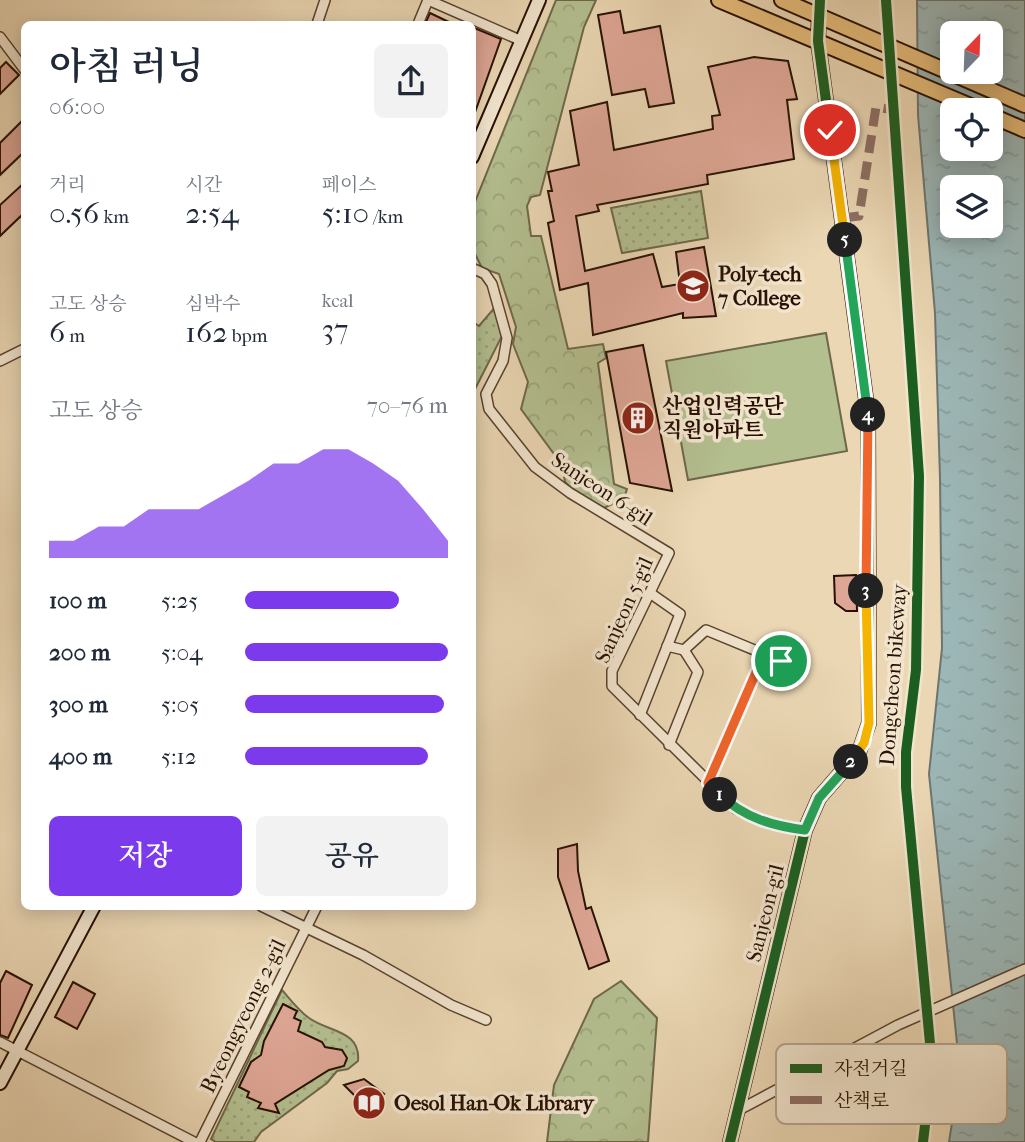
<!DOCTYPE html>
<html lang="ko">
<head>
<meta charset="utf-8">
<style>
  body { margin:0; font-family:"IM FELL French Canon","Noto Serif KR",serif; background:#f2f2f3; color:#1f2937; height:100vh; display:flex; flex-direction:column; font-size:26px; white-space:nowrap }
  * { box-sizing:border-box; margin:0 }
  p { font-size:23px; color:#747a83 }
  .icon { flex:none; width:38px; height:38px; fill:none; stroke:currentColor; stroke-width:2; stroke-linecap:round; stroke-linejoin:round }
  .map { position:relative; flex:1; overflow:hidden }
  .drawer { position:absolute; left:21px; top:21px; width:455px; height:889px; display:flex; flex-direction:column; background:#fff; border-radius:10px; box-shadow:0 4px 18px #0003 }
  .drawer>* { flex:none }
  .needle { width:46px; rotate:23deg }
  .tools { position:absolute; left:940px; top:21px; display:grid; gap:14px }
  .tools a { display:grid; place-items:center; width:63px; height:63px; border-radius:10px; background:#fff; box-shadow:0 4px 18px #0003; font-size:35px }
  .pin { position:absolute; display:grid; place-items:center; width:60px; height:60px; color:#fff; margin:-30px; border:4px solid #fff; border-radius:50%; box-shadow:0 2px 7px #0007 }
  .km { position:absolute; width:35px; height:35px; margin:-18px; border-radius:50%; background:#222; color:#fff; font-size:19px; line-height:35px; text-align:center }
  .round { display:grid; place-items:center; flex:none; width:74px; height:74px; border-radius:10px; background:#f2f2f3 }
  .overview { display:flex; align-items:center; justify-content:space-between; height:119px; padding:0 28px }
  h1 { font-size:38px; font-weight:600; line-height:52px }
  .stats { display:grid; grid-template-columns:repeat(3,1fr); gap:10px; height:119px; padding:7px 28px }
  .stats div { display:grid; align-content:center }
  .stats b { font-size:30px; font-weight:600 }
  .stats small { font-size:19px; font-weight:400 }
  .stats p { font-size:19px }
  .chart { height:196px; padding:14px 28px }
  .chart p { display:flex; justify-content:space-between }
  .chart svg { width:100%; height:126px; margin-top:7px; fill:#7c3aed; opacity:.7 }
  .action { display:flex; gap:14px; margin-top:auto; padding:14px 28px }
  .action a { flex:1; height:80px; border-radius:10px; background:#7c3aed; color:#fff; font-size:28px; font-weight:600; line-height:80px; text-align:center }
  .action a+a { background:#f2f2f3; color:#1f2937 }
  ul { padding:0 28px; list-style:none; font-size:23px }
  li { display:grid; grid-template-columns:112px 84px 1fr; align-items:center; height:52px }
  li i { height:18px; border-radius:9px; background:#7c3aed }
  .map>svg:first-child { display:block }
  .grass { fill:#b4bf90; stroke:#6e684a; stroke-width:2 }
  .forest { fill:url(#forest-crowns); stroke:#6e684a; stroke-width:2 }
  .park { fill:url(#park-dots); stroke:#6e684a; stroke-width:2 }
  .water { fill:url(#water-ripples); stroke:#6e756f; stroke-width:2; fill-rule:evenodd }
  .building { fill:#dea695; stroke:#281103; stroke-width:2 }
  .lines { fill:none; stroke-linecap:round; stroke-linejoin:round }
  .street-casing { stroke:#59422f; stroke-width:12 }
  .secondary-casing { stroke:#281103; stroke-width:16 }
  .primary-casing { stroke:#281103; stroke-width:18 }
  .street { stroke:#f2e5ce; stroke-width:9 }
  .secondary { stroke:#f2e5ce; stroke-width:12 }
  .primary { stroke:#e6bc7a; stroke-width:14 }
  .quiet { stroke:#8d6e63; stroke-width:9; stroke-dasharray:18 9; stroke-linecap:butt }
  .cycleway-casing { stroke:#f2e5ce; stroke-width:15 }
  .cycleway { stroke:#1b5e20; stroke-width:10 }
  .split-1-casing { stroke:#fff; stroke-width:14 }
  .split-2-casing { stroke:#fff; stroke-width:14 }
  .split-3-casing { stroke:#fff; stroke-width:14 }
  .split-4-casing { stroke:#fff; stroke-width:14 }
  .split-5-casing { stroke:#fff; stroke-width:14 }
  .split-6-casing { stroke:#fff; stroke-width:14 }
  .split-1 { stroke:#f0652b; stroke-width:9 }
  .split-2 { stroke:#22a559; stroke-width:9 }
  .split-3 { stroke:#f5b400; stroke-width:9 }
  .split-4 { stroke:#f0652b; stroke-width:9 }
  .split-5 { stroke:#22a559; stroke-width:9 }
  .split-6 { stroke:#f5b400; stroke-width:9 }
  .labels { text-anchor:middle; stroke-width:7; stroke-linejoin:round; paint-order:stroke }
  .poi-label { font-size:21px; font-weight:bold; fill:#281103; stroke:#f2e5ce; text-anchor:start }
  .street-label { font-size:21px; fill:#281103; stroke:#f2e5ce }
  .key { fill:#f2e5ce; stroke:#b5a591; stroke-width:2 }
  .key-label { font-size:19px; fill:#281103 }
</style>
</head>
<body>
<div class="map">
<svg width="1025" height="1142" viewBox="0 0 1025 1142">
  <defs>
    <pattern id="forest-crowns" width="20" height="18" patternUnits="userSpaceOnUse" patternTransform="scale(1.75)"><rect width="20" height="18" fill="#b4bf90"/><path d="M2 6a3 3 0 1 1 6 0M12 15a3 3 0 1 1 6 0" fill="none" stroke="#9ba37b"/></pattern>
    <pattern id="park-dots" width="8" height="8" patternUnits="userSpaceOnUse" patternTransform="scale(1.75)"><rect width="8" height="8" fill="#b4bf90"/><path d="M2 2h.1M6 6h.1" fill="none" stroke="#9ba37b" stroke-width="1.8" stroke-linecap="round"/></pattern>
    <pattern id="water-ripples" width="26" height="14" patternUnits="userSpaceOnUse" patternTransform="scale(1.75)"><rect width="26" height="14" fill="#9cb7b7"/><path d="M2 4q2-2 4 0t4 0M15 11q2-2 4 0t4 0" fill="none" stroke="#869c9c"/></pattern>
  </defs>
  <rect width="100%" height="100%" fill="#ebd7b4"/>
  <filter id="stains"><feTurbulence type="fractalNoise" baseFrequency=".00286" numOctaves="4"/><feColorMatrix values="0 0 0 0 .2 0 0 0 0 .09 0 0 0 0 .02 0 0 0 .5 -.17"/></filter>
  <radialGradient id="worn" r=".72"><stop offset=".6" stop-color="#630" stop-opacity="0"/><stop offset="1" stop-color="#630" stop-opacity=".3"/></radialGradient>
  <!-- grass -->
  <polygon class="grass" points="826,333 847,451 688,480 666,361"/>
  <!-- forest -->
  <g class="forest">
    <polygon points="556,0 596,0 584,27 540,195 531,197 527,206 531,236 541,236 568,349 603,344 606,358 598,363 614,484 627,489 624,498 604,508 576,493 565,482 562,465 521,409 528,382 513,344 516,327 499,274 482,268 473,250 473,207"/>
    <polygon points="621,981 657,1018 648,1142 547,1142 554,1085 594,999"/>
  </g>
  <!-- park -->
  <g class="park">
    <polygon points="701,191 708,238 622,253 611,208"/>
    <polygon points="496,306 504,332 473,393 473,322 479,326"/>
    <path d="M282 990C290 999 299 1011 309 1018 328 1032 361 1030 358 1061L348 1069 337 1071 327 1083 261 1132 254 1142H216L211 1139Z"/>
  </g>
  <!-- water -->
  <path class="water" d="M917 0H1025V1142H949L960 1072 929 774 942 648 940 478 935 313 918 115ZM952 33H990V72H952ZM952 110H990V149H952ZM952 187H990V226H952Z"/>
  <!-- building -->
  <g class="building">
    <polygon points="620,11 624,33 660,26 674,103 649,107 645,89 612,95 598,15"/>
    <polygon points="430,13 453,24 425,24"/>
    <polygon points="472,27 501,39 473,118 472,117"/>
    <polygon points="754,57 788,61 797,99 787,100 794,159 707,175 708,184 597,205 599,211 576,216 585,271 653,254 662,287 680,284 676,252 704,247 716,316 683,318 683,313 593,335 588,283 560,290 548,223 554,221 548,191 552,191 548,172 579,165 570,111 607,102 614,150 713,129 712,116 720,115 708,67"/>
    <polygon points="6,62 19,75 0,94 0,68"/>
    <polygon points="24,119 24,152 0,175 0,143"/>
    <polygon points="24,183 24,213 0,236 0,205"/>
    <polygon points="643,345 672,491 630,483 606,352"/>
    <polygon points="856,575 857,611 846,611 835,603 834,576"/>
    <polygon points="577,844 578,871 586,909 591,907 609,961 589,969 558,877 558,849"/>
    <polygon points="6,971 32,985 8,1038 0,1035 0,983"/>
    <polygon points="73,982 95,994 77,1029 55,1017"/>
    <polygon points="283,1004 297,1011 294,1018 301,1021 298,1031 322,1042 325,1047 342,1050 347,1058 344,1066 329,1070 275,1104 279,1113 258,1108 261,1103 247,1097 249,1092 239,1087 251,1062 261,1055 264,1041"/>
    <polygon points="364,1079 384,1094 370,1111 344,1085"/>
  </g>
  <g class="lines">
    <defs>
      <g id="street">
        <polyline points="428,0 522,41"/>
        <polyline points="819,15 820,0"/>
        <polyline points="317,24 325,0"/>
        <polyline points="418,24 428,0"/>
        <polyline points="0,37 24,69"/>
        <polyline points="472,268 485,274 492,284 507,338 503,361 486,394 489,409 535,467 570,493 669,553 612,671 612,686 736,809 769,823 805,830"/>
        <polyline points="0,361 24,349"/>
        <polyline points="667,646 684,650 706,630 781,661"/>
        <polyline points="640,715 680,614 650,593"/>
        <polyline points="669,745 698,672 684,650"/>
        <polyline points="708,783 764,654"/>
        <polyline points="261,906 363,955 451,1005 486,1020"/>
        <polyline points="0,1042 194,1142"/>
        <polyline points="737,1111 898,1025 1025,969"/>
        <polyline points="200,1142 317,906"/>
      </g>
      <g id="secondary">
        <polyline points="472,157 539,0"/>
        <polyline points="0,1083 94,906"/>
        <polyline points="730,1142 805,830 819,798 859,752 869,723 868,414 818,41 819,15"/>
      </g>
      <g id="primary">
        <polyline points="719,0 980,110"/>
        <polyline points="782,0 1025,105"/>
        <polyline points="990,115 1025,130"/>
      </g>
    </defs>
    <!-- street casing -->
    <use href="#street" class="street-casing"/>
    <!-- secondary casing -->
    <use href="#secondary" class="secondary-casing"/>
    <!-- primary casing -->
    <use href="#primary" class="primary-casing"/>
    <!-- street -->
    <use href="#street" class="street"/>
    <!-- secondary -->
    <use href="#secondary" class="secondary"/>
    <!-- primary -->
    <use href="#primary" class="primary"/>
    <!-- quiet -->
    <polyline class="quiet" points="842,218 859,216 876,107 894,110"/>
    <defs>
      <g id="cycleway">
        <polyline points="886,0 919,476 916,670 906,752 906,787 932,1065 923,1142"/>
        <polyline points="730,1142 805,830 819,798 859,752 869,723 868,414 818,41 820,0"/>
      </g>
    </defs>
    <!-- cycleway casing -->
    <use href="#cycleway" class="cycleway-casing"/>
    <!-- cycleway -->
    <use href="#cycleway" class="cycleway"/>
  </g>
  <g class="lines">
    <defs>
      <polyline id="split-1" points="720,795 708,783 764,654 781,661"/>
      <path id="split-2" d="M720 795C745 818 773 826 805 830L819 798 851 762"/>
      <polyline id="split-3" points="851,762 864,743 869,723 866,591"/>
      <polyline id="split-4" points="866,591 868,415"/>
      <polyline id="split-5" points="845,240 868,415"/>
      <polyline id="split-6" points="830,130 845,240"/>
    </defs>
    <!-- split-1 casing -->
    <use href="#split-1" class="split-1-casing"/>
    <!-- split-2 casing -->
    <use href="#split-2" class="split-2-casing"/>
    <!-- split-3 casing -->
    <use href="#split-3" class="split-3-casing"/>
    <!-- split-4 casing -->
    <use href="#split-4" class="split-4-casing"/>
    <!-- split-5 casing -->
    <use href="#split-5" class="split-5-casing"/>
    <!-- split-6 casing -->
    <use href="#split-6" class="split-6-casing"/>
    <!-- split-1 -->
    <use href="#split-1" class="split-1"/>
    <!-- split-2 -->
    <use href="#split-2" class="split-2"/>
    <!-- split-3 -->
    <use href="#split-3" class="split-3"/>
    <!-- split-4 -->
    <use href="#split-4" class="split-4"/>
    <!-- split-5 -->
    <use href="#split-5" class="split-5"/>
    <!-- split-6 -->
    <use href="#split-6" class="split-6"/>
  </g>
  <!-- icons -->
  <defs>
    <symbol id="university-disc" viewBox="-11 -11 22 22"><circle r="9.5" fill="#8f2418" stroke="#f2e5ce"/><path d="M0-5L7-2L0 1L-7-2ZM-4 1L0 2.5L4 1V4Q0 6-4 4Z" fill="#fff"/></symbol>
    <symbol id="building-disc" viewBox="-11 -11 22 22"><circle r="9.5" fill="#8f2418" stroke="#f2e5ce"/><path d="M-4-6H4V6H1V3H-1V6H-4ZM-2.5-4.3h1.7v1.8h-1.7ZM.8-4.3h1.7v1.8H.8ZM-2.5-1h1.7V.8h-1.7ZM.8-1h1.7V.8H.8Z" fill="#fff"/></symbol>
    <symbol id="library-disc" viewBox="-11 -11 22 22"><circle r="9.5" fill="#8f2418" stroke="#f2e5ce"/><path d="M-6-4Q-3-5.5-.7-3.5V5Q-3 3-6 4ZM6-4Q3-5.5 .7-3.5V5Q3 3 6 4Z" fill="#fff"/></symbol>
  </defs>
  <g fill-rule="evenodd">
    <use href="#university-disc" x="674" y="267" width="38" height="38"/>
    <use href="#building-disc" x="619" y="399" width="38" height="38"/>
    <use href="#library-disc" x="350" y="1084" width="38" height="38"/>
  </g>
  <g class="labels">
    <!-- poi labels -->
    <g class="poi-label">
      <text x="718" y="281">Poly-tech<tspan x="718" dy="24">7 College</tspan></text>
      <text x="662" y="413">산업인력공단<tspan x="662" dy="24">직원아파트</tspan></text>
      <text x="394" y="1110">Oesol Han-Ok Library</text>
    </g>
    <!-- street labels -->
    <g class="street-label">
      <text transform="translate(602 489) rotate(33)" y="7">Sanjeon 6-gil</text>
      <text transform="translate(624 610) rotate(-66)" y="7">Sanjeon 5-gil</text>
      <text transform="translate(893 675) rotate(-86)" y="7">Dongcheon bikeway</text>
      <text transform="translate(765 913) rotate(-76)" y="7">Sanjeon-gil</text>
      <text transform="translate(243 1016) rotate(-64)" y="7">Byeongyeong 2-gil</text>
    </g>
  </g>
  <!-- legend -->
  <rect x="776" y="1044" width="231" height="80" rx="10" class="key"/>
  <rect x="790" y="1064" width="32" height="9" fill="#1b5e20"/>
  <rect x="790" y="1096" width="32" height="8" fill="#8d6e63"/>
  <g class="key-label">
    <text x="834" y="1075">자전거길</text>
    <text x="834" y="1107">산책로</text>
  </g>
  <rect width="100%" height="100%" filter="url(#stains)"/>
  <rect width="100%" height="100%" fill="url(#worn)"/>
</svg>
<div class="tools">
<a><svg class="needle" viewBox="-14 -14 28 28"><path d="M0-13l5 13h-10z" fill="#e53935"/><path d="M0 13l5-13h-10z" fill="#747a83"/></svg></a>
<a><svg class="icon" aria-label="locate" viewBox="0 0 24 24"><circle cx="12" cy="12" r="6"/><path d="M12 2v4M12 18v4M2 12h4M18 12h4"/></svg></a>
<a><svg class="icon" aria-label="layers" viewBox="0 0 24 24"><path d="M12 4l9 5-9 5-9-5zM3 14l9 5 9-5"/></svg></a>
</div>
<div class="pin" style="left:781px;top:661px;background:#1e9e55"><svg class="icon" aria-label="arrive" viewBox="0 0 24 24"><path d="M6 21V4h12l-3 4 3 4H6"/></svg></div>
<div class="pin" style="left:830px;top:130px;background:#d93025"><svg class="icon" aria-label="check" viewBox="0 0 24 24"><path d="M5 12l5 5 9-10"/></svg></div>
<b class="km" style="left:720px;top:795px">1</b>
<b class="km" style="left:851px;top:762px">2</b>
<b class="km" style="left:866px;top:591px">3</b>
<b class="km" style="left:868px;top:415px">4</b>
<b class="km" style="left:845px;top:240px">5</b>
<section class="drawer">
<div class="overview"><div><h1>아침 러닝</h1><p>06:00</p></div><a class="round"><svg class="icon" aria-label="share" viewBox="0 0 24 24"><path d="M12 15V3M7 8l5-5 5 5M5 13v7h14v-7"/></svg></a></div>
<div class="stats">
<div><p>거리</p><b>0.56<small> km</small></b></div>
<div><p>시간</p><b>2:54</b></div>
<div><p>페이스</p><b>5:10<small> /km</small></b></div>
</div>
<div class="stats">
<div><p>고도 상승</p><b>6<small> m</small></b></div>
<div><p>심박수</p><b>162<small> bpm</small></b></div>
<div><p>kcal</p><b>37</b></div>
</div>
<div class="chart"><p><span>고도 상승</span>70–76 m</p>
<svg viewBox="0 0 160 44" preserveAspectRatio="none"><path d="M0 44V38L10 38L20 33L30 33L40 27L50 27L60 27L70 22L80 17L90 11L100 11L110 6L120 6L130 11L140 17L150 27L160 38V44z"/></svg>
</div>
<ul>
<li><b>100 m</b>5:25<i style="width:76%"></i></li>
<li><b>200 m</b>5:04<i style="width:100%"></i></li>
<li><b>300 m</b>5:05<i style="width:98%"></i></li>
<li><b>400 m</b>5:12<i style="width:90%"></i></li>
</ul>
<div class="action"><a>저장</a><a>공유</a></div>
</section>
</div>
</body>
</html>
